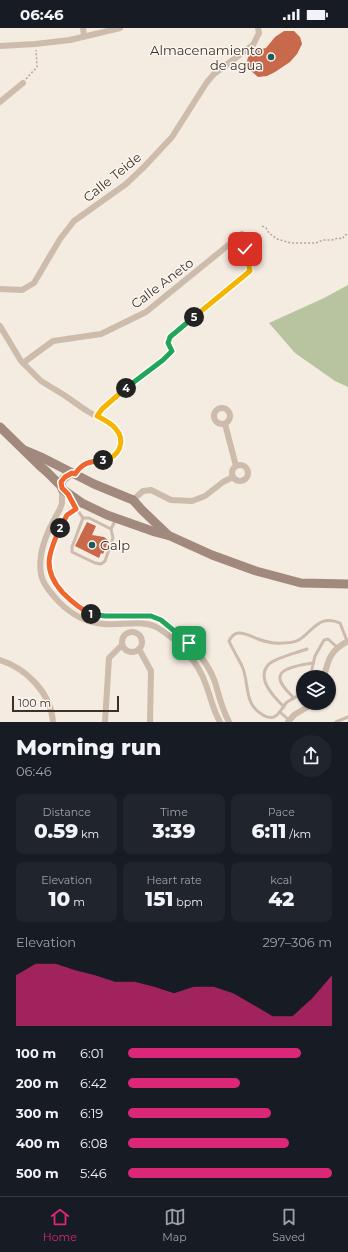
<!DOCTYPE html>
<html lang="en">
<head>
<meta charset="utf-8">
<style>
  body { margin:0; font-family:Montserrat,sans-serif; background:#20242c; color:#f1f3f6; height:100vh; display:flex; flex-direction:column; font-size:15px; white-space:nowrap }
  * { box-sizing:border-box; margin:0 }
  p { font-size:13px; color:#9ea1a6 }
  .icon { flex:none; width:22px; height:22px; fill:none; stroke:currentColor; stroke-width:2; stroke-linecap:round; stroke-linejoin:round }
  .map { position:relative; height:694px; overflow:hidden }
  .details { display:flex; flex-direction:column; background:#171b24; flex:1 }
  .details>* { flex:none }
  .tools { position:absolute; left:296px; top:642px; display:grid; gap:8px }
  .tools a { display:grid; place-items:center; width:40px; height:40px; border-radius:50%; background:#171b24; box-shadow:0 1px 3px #0004; font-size:20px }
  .scale { position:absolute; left:12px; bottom:10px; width:107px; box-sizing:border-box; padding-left:4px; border:2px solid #3b302b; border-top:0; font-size:11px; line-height:14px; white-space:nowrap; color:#3b302b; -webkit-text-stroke:3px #fbf5ee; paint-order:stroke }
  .pin { position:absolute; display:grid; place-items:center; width:34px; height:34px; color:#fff; margin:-17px; border-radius:8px; box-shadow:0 2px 6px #0006 }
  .km { position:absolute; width:20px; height:20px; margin:-10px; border-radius:50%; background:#222; color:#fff; font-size:11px; line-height:20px; text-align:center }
  .round { display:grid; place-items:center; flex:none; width:42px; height:42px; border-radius:21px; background:#20242c }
  .head { display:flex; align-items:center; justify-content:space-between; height:68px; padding:0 16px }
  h1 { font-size:22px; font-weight:800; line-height:30px }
  .figures { display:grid; grid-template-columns:repeat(3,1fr); gap:6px; height:68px; padding:4px 16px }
  .figures div { display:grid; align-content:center; border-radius:8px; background:#20242c; text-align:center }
  .figures b { font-size:20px; font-weight:800 }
  .figures small { font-size:11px; font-weight:400 }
  .figures p { font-size:11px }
  .chart { height:112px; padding:8px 16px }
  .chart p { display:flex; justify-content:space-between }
  .chart svg { width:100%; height:72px; margin-top:4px; fill:#db2777; opacity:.7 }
  ul { padding:0 16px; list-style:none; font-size:13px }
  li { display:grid; grid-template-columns:64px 48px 1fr; align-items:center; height:30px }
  li i { height:10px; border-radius:5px; background:#db2777 }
  .status { display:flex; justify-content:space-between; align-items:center; height:28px; padding:0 20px; background:#171b24; direction:ltr }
  .status svg { height:11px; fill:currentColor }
  .dock { display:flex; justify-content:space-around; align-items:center; height:56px; border-top:1px solid #363941; background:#171b24; font-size:11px; color:#9ea1a6 }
  .dock a { display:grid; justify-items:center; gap:2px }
  .dock .selected { color:#db2777 }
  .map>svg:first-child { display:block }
  .green { fill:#b8c4a0 }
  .building { fill:#c8694b }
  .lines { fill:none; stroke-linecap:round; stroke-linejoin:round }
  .path { stroke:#b9a596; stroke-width:1.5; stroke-dasharray:2 2; stroke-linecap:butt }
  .service { stroke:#cdbbac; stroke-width:3 }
  .minor { stroke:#cdbbac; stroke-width:6 }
  .secondary { stroke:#a18a7d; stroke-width:9 }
  .split-1-casing { stroke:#fff; stroke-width:8 }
  .split-2-casing { stroke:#fff; stroke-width:8 }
  .split-3-casing { stroke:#fff; stroke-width:8 }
  .split-4-casing { stroke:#fff; stroke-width:8 }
  .split-5-casing { stroke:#fff; stroke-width:8 }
  .split-6-casing { stroke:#fff; stroke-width:8 }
  .split-1 { stroke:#22a559; stroke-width:5 }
  .split-2 { stroke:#f0652b; stroke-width:5 }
  .split-3 { stroke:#f0652b; stroke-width:5 }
  .split-4 { stroke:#f5b400; stroke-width:5 }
  .split-5 { stroke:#22a559; stroke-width:5 }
  .split-6 { stroke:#f5b400; stroke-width:5 }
  .poi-dot { fill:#1f5a5e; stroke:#fbf5ee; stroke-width:1.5 }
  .labels { text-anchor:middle; stroke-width:3; stroke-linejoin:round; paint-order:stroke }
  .poi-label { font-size:13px; fill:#3b302b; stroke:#fbf5ee; text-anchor:end }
  .street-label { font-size:13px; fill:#3b302b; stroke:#fbf5ee }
</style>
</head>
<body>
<div class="status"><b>06:46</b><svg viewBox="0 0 49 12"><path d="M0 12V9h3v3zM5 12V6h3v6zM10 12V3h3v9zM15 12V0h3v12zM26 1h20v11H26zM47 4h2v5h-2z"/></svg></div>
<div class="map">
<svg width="348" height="694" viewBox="0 0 348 694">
  <rect width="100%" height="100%" fill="#f4ebe1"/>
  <!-- green -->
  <polygon class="green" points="348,257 348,359 335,353 295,325 269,295 324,270"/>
  <!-- building -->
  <g class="building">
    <polygon points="284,3 294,3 300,9 302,16 297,26 290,34 275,44 267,48 258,49 250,42 247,33 249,26 252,23 266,20 275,9"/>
    <polygon points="87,494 96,498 92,507 104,509 109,513 103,526 101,525 99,530 75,518"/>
  </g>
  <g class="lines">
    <!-- path -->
    <g class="path">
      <polyline points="26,51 37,39 36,22"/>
      <polyline points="262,198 266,200 269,205 277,211 291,215 316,215 323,212 332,212 338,210 342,211 345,207 348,206"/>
    </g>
    <!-- service -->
    <g class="service">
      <polyline points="69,470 83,490"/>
      <polyline points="111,501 113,510 105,533 101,536 95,535 72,524 72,519 83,490 89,490 111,501 116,491"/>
      <path d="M313 635C306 636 280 639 280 649 279 656 289 665 294 670 291 672 288 673 286 675 282 680 280 686 274 689 270 690 266 689 263 687 243 676 250 656 242 638 238 630 233 622 229 613 231 609 233 606 238 605 245 604 252 609 258 611 266 614 274 616 283 615 289 615 298 614 303 609 315 599 322 587 340 595L347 613"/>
      <polyline points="310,649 315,628 324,612 328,611 337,619"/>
      <polyline points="294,670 303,665"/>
      <path d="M284 679C274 669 255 650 269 636 277 629 297 625 307 621"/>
      <polyline points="280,684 289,692"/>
      <polyline points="336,694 348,689"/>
    </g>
    <!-- minor -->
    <g class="minor">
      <polyline points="83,0 84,8"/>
      <polyline points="0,18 35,16 70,12 120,0"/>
      <polyline points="0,74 23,55"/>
      <polyline points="0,261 22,262 34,255 60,211 74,193 126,156 144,139 172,109 207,54 214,46 253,17 259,5 258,0"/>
      <polyline points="0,298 21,333 41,353 64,367 87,383 114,398 119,405 121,419 116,426 109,431 89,434 84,436 75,446"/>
      <polyline points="23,335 53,313 101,306 146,284 242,206"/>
      <circle cx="222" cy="388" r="8"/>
      <path d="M97 388C116 361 149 346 172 323L168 315 170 309 250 243 245 221"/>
      <polyline points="225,396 236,438"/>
      <circle cx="240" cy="445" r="8"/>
      <path d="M62 461V475L60 481C49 500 37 523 41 546 43 557 52 566 59 574 72 587 86 595 104 596 121 598 143 591 158 600 178 612 199 635 206 657 211 670 213 682 220 694"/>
      <polyline points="133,472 143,463 151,462 171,472 192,473 205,468 223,454 233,449"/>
      <path d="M82 475C77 479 71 482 67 487 63 492 60 499 57 505 44 532 45 547 66 568 73 576 83 584 93 587 115 593 142 581 162 593 184 607 206 629 215 654 219 668 222 681 229 694"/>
      <circle cx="132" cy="614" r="10"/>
      <polyline points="139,621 151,643 150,694"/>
      <path d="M0 632C26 640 51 665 53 694"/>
      <path d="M324 649C328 631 331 622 348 613"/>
      <polyline points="105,694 109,630 122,617"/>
      <polyline points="288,694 294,687 314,675"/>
    </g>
    <!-- secondary -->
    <g class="secondary">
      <polyline points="0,399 39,437 47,444 61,458"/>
      <polyline points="24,422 43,430 94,456 133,472 142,482 168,507"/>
      <path d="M71 445C65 449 59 452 62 461L82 475 107 487 155 504 170 508 212 527 256 543 301 555 348 556"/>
    </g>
  </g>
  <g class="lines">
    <defs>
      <polyline id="split-1" points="91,586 105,588 151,588 161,592 189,615"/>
      <path id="split-2" d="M60 500C48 526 42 542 63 565 72 574 80 581 91 586"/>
      <path id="split-3" d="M60 500 67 487 76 481 68 466 62 460 61 454 65 449 72 445 75 446C83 434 89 434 103 432"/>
      <path id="split-4" d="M103 432C119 430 127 413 115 400 111 395 103 391 97 388L102 381 126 360"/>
      <polyline id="split-5" points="126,360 163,332 172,323 168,315 170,309 194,289"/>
      <polyline id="split-6" points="194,289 250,243 245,221"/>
    </defs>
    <!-- split-1 casing -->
    <use href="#split-1" class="split-1-casing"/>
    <!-- split-2 casing -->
    <use href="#split-2" class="split-2-casing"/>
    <!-- split-3 casing -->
    <use href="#split-3" class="split-3-casing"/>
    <!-- split-4 casing -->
    <use href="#split-4" class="split-4-casing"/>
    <!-- split-5 casing -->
    <use href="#split-5" class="split-5-casing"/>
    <!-- split-6 casing -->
    <use href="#split-6" class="split-6-casing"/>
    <!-- split-1 -->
    <use href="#split-1" class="split-1"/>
    <!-- split-2 -->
    <use href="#split-2" class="split-2"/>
    <!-- split-3 -->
    <use href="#split-3" class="split-3"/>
    <!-- split-4 -->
    <use href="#split-4" class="split-4"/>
    <!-- split-5 -->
    <use href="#split-5" class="split-5"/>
    <!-- split-6 -->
    <use href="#split-6" class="split-6"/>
  </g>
  <!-- markers -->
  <g class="poi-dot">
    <circle cx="271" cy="29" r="4"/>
    <circle cx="92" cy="517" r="4"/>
  </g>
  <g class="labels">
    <!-- poi labels -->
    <g class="poi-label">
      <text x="263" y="27">Almacenamiento<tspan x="263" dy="15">de agua</tspan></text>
      <text x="100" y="522" text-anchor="start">Galp</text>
    </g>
    <!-- street labels -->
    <g class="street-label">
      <text transform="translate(112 149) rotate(-39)" y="5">Calle Teide</text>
      <text transform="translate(162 255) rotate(-37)" y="5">Calle Aneto</text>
    </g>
  </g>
</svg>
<div class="tools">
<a><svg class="icon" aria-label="layers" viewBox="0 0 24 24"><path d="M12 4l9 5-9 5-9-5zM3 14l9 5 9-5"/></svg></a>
</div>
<div class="scale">100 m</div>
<div class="pin" style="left:189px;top:615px;background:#1e9e55"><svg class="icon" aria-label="arrive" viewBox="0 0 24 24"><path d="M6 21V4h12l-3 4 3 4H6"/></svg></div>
<div class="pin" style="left:245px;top:221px;background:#d93025"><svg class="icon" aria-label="check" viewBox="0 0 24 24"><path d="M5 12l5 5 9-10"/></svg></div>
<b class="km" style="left:91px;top:586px">1</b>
<b class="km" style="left:60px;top:500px">2</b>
<b class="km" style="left:103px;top:432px">3</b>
<b class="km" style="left:126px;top:360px">4</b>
<b class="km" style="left:194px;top:289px">5</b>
</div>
<section class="details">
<div class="head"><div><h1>Morning run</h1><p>06:46</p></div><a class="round"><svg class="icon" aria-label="share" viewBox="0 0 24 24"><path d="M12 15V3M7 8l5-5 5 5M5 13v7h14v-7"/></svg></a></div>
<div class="figures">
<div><p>Distance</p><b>0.59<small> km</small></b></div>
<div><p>Time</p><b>3:39</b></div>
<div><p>Pace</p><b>6:11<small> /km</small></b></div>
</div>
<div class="figures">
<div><p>Elevation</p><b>10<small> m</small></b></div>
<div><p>Heart rate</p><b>151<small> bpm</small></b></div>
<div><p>kcal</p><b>42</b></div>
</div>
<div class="chart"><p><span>Elevation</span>297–306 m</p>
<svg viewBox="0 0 160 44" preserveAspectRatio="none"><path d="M0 44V13L10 6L20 6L30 10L40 13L50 17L60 17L70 20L80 24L90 20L100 20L110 24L120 31L130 38L140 38L150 27L160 13V44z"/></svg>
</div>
<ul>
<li><b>100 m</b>6:01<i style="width:85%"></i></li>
<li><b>200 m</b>6:42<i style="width:55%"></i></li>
<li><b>300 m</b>6:19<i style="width:70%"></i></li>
<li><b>400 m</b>6:08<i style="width:79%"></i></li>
<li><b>500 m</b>5:46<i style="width:100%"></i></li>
</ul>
</section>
<nav class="dock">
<a class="selected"><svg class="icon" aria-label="home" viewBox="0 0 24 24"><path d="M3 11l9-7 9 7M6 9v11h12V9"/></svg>Home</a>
<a><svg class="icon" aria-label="map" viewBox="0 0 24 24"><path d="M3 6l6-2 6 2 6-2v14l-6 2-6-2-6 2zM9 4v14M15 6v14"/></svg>Map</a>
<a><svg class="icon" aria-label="saved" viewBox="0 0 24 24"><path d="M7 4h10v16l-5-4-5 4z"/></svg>Saved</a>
</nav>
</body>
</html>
